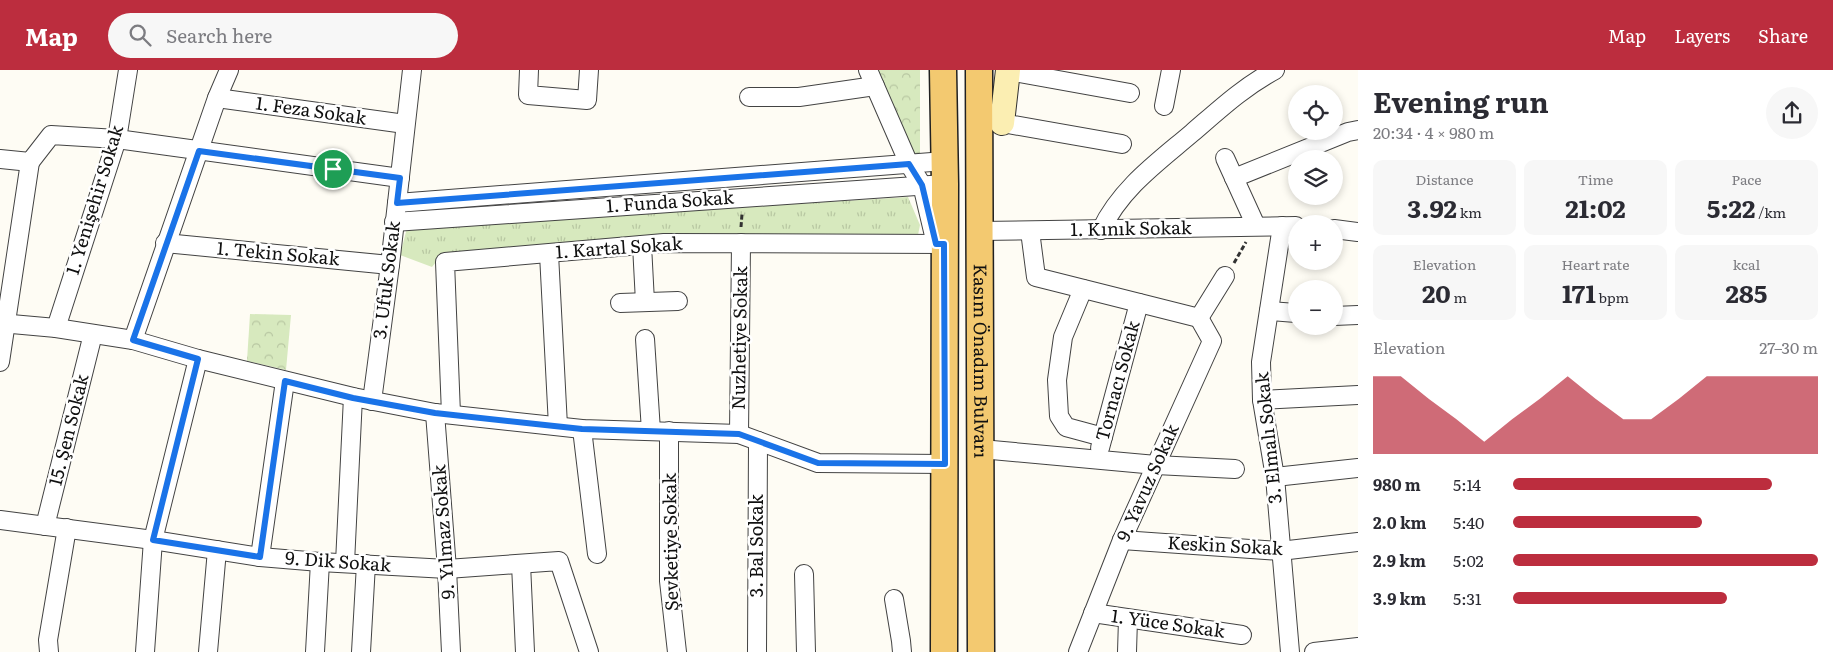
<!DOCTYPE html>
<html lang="en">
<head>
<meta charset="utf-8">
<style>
  body { margin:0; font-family:Literata,serif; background:#f7f7f7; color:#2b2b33; height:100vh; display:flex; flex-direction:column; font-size:19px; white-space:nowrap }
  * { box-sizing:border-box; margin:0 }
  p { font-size:16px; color:#7c7c81 }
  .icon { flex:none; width:28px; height:28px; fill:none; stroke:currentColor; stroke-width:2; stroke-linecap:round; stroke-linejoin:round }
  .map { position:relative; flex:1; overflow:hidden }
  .drawer { display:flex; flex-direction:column; background:#fff; width:475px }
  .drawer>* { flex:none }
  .tools { position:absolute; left:1288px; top:15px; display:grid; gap:10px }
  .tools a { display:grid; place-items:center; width:55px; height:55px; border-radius:50%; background:#fff; box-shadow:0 2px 8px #0003; font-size:25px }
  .pin { position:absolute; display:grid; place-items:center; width:42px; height:42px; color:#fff; margin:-21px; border:2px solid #fff; border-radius:50%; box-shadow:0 1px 5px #0007 }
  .round { display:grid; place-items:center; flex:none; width:52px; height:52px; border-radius:26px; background:#f7f7f7 }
  .headline { display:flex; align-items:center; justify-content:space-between; height:85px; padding:0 15px }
  h1 { font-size:28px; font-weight:700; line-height:38px }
  .stats { display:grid; grid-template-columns:repeat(3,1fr); gap:8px; height:85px; padding:5px 15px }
  .stats div { display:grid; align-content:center; border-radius:10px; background:#f7f7f7; text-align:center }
  .stats b { font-size:25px; font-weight:700 }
  .stats small { font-size:14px; font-weight:400 }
  .stats p { font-size:14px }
  .chart { height:140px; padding:10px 15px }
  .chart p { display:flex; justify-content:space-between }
  .chart svg { width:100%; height:90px; margin-top:5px; fill:#bc2d3e; opacity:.7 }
  ul { padding:0 15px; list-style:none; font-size:16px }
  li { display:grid; grid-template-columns:80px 60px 1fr; align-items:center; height:38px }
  li i { height:12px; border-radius:6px; background:#bc2d3e }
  header { display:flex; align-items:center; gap:30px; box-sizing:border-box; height:70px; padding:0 25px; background:#bc2d3e; color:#fff }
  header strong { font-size:24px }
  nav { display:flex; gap:28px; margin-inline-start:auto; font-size:18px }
  .search { width:350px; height:45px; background:#f7f7f7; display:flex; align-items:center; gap:12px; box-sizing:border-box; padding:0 18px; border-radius:28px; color:#7c7c81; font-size:19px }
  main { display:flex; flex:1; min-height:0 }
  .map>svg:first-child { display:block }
  .grass { fill:url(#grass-tufts) }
  .park { fill:url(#park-crowns) }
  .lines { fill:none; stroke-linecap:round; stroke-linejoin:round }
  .street-casing { stroke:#434343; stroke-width:20 }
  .secondary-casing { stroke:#323232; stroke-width:26 }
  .primary-casing { stroke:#212121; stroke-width:29 }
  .path { stroke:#323232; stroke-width:3; stroke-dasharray:5 2.5; stroke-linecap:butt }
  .street { stroke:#fff; stroke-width:18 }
  .secondary { stroke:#fbeeb2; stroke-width:24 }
  .primary { stroke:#f3c970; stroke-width:26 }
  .route-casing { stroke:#fff; stroke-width:10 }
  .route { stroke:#1a73e8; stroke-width:6 }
  .labels { text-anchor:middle; stroke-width:5; stroke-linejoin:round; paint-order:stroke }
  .street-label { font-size:18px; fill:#101010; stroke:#fff }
</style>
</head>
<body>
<header>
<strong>Map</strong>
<div class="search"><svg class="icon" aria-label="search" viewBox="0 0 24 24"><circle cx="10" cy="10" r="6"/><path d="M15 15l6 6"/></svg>Search here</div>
<nav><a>Map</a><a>Layers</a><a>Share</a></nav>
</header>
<main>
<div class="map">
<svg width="1358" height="582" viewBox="0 0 1358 582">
  <defs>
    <pattern id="grass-tufts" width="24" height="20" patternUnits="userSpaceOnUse" patternTransform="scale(1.25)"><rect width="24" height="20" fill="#d7e9be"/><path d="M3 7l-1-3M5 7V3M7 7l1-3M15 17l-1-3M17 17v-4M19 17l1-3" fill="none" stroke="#b8c7a2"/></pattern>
    <pattern id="park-crowns" width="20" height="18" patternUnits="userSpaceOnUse" patternTransform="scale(1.25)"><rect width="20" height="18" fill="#d7e9be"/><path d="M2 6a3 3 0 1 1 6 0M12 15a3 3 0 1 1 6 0" fill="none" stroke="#b8c7a2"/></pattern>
  </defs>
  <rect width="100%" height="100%" fill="#fefcf4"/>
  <!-- grass -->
  <polygon class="grass" points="908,127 920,155 918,165 895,167 441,186 432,197 400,185 407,158"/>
  <!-- park -->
  <g class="park">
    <polygon points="871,0 920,0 920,85 912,94"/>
    <polygon points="250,244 291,245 286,300 247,291"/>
  </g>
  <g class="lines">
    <defs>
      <g id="street">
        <polyline points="529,0 528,25 587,30 589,0"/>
        <polyline points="868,0 909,94 922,115 936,174"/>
        <polyline points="1008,1 1130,23"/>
        <polyline points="749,27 799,27 875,16"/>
        <polyline points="217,28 405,54"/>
        <polyline points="1164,36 1171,0"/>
        <polyline points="1002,53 1122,74"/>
        <polyline points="1225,88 1256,156"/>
        <polyline points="0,89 30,92 51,65 117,69 400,108"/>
        <polyline points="1234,108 1348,62 1358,60"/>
        <polyline points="397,133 945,91"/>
        <polyline points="394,152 945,114"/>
        <polyline points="1282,156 1261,292 1262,330 1275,407 1290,582"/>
        <polyline points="1334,159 1358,162"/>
        <path d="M1101 160C1121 118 1158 92 1192 63 1220 39 1242 18 1275 0"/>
        <polyline points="980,161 1296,156"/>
        <polyline points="1030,161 1036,207 1199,248"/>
        <polyline points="165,173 390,195"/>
        <polyline points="642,175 645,232"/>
        <polyline points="549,184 558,356"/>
        <polyline points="1083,219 1063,267 1057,310 1059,346 1066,357 1103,367"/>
        <polyline points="620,233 678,231"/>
        <polyline points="1269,241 1296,243"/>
        <polyline points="1334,246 1358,245"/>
        <polyline points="1199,248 1225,206"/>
        <polyline points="0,253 56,258 133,270 198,289 353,327 435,343 582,359 739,364 818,393 945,394"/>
        <polyline points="56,258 117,69 128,0"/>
        <polyline points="645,269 651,361"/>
        <polyline points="133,270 217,28 229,0"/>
        <polyline points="0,292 30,92"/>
        <polyline points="1262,330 1358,325"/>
        <polyline points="372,331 390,195 412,0"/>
        <polyline points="435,343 447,499 451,582"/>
        <polyline points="451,344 445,192 664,173 944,174"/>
        <polyline points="582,359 597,484"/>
        <polyline points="669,361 669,511 677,582"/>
        <polyline points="739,364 741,173"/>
        <polyline points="1100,378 1139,233"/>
        <polyline points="981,379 1156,395 1235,399"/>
        <polyline points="1275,407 1358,398"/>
        <polyline points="0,450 153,470 260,487 320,492 447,499 559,491 589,582"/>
        <polyline points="45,456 93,264"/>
        <polyline points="1122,470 1280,481 1358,472"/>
        <polyline points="260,487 285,311"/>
        <polyline points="345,493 353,327"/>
        <polyline points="521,494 525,582"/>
        <polyline points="804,504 806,582"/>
        <polyline points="894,529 901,571 902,582"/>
        <polyline points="1093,543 1242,565"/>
        <polyline points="49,582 48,570 67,458"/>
        <polyline points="145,582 153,470 198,289"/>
        <polyline points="208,582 217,480"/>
        <polyline points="315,582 320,492"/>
        <polyline points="361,582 366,494"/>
        <polyline points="757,582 758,371"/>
        <polyline points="1078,582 1122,470 1212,271 1199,248"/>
        <polyline points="1127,582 1128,549"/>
        <polyline points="1314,582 1358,577"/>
      </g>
      <polyline id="secondary" points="1002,53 1008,0"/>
      <g id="primary">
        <polyline points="943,0 945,114 944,582"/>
        <path id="s1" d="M979 0 981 582"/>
      </g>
    </defs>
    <!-- street casing -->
    <use href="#street" class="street-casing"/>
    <!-- secondary casing -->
    <use href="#secondary" class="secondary-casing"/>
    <!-- primary casing -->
    <use href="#primary" class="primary-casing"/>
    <!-- path -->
    <g class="path">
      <polyline points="741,157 742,144"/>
      <polyline points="1234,193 1246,172"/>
    </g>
    <!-- street -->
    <use href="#street" class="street"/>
    <!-- secondary -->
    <use href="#secondary" class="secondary"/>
    <!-- primary -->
    <use href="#primary" class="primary"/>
  </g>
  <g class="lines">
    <defs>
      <polygon id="route" points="199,81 400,108 397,133 909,94 922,115 936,174 944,174 945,394 818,393 739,364 582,359 435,343 353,328 285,311 260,487 153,470 198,289 133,270"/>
    </defs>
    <!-- route casing -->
    <use href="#route" class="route-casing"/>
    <!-- route -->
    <use href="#route" class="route"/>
  </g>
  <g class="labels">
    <!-- street labels -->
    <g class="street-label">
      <text transform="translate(311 41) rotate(8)" y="6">1. Feza Sokak</text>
      <text transform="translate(95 130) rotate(-73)" y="6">1. Yenişehir Sokak</text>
      <text transform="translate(670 132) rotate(-4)" y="6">1. Funda Sokak</text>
      <text transform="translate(1131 159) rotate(-1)" y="6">1. Kınık Sokak</text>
      <text transform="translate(619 178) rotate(-4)" y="6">1. Kartal Sokak</text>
      <text transform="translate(278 184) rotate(5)" y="6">1. Tekin Sokak</text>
      <text transform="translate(387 210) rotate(-83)" y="6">3. Ufuk Sokak</text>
      <text transform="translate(740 268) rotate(-89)" y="6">Nuzhetiye Sokak</text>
      <text dy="6" stroke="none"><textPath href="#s1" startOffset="291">Kasım Önadım Bulvarı</textPath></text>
      <text transform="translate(1118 311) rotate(-75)" y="6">Tornacı Sokak</text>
      <text transform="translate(69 360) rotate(-76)" y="6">15. Şen Sokak</text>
      <text transform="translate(1269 368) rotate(-96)" y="6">3. Elmalı Sokak</text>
      <text transform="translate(1148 413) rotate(-66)" y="6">9. Yavuz Sokak</text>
      <text transform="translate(444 462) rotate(-94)" y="6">9. Yılmaz Sokak</text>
      <text transform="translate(671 472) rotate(-91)" y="6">Şevketiye Sokak</text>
      <text transform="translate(757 476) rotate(-90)" y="6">3. Bal Sokak</text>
      <text transform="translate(1225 476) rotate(3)" y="6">Keskin Sokak</text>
      <text transform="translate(338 492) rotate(4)" y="6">9. Dik Sokak</text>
      <text transform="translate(1168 554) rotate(8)" y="6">1. Yüce Sokak</text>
    </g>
  </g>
</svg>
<div class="tools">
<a><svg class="icon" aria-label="locate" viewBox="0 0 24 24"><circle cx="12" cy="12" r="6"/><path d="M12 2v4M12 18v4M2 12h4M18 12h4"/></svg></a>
<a><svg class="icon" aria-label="layers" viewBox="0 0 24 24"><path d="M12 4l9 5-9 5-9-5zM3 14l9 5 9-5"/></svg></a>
<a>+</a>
<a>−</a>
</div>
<div class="pin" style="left:333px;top:99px;background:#1e9e55"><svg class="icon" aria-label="arrive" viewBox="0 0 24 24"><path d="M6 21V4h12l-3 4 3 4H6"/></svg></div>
</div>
<section class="drawer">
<div class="headline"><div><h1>Evening run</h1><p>20:34 · 4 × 980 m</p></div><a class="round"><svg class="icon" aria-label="share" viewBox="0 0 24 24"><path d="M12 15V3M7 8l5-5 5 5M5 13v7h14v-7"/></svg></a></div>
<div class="stats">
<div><p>Distance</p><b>3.92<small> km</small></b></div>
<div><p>Time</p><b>21:02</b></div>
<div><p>Pace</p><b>5:22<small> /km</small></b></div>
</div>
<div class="stats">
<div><p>Elevation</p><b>20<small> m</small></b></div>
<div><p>Heart rate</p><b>171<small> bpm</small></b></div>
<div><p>kcal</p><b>285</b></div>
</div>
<div class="chart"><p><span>Elevation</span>27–30 m</p>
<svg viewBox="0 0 160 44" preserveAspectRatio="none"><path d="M0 44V6L10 6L20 17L30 27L40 38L50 27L60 17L70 6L80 17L90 27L100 27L110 17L120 6L130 6L140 6L150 6L160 6V44z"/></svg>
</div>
<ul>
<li><b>980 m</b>5:14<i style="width:85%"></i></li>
<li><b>2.0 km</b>5:40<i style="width:62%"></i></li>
<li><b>2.9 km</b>5:02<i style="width:100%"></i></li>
<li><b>3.9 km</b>5:31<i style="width:70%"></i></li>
</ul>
</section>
</main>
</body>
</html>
